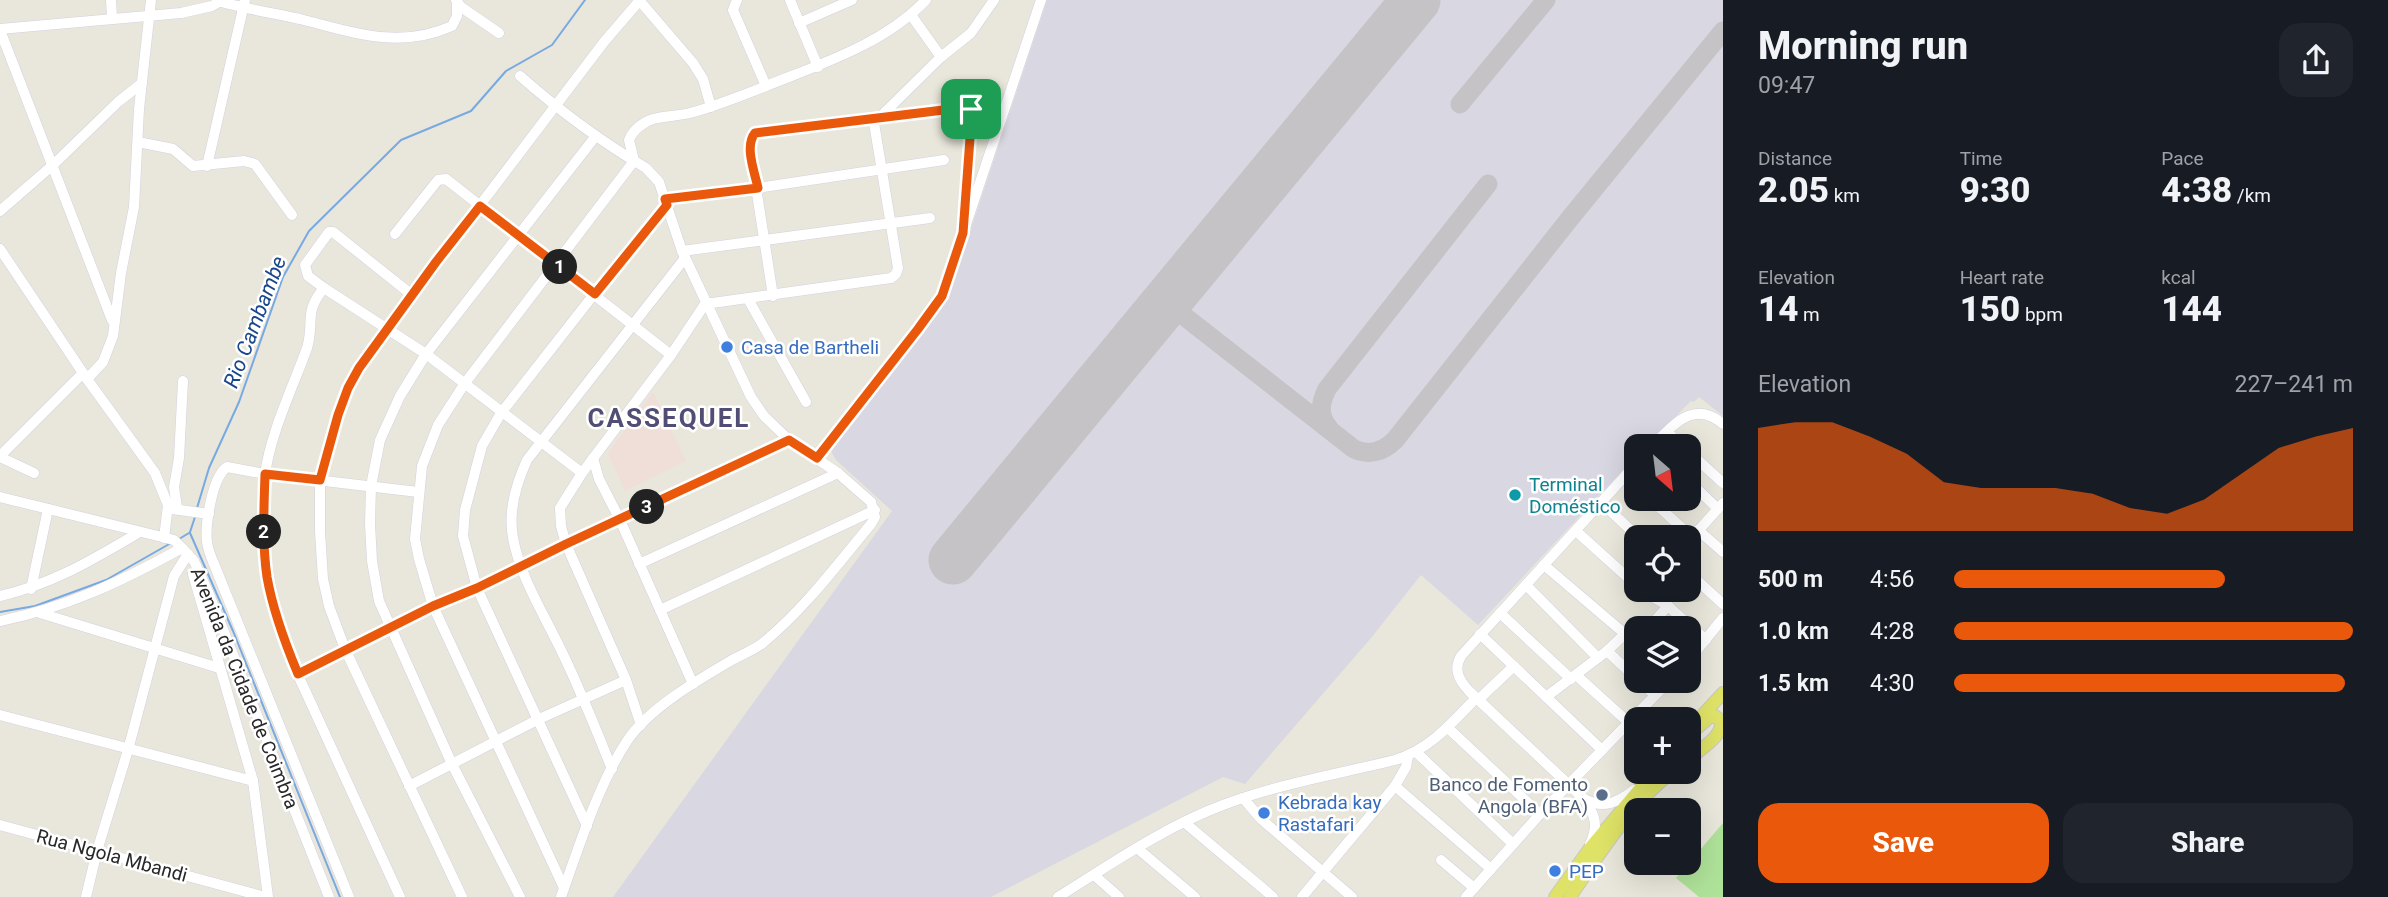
<!DOCTYPE html>
<html lang="en">
<head>
<meta charset="utf-8">
<style>
  body { margin:0; font-family:Roboto,sans-serif; background:#20242c; color:#f1f3f6; height:100vh; display:flex; flex-direction:column; font-size:26px; white-space:nowrap }
  * { box-sizing:border-box; margin:0 }
  p { font-size:23px; color:#9ea1a6 }
  .icon { flex:none; width:38px; height:38px; fill:none; stroke:currentColor; stroke-width:2; stroke-linecap:round; stroke-linejoin:round }
  .map { position:relative; flex:1; overflow:hidden }
  .sheet { display:flex; flex-direction:column; background:#171b24; width:665px }
  .sheet>* { flex:none }
  .needle { width:46px; rotate:152deg }
  .buttons { position:absolute; left:1624px; top:434px; display:grid; gap:14px }
  .buttons a { display:grid; place-items:center; width:77px; height:77px; border-radius:14px; background:#171b24; box-shadow:0 7px 28px #0002; font-size:35px }
  .pin { position:absolute; display:grid; place-items:center; width:60px; height:60px; color:#fff; margin:-30px; border-radius:14px; box-shadow:0 4px 10px #0006 }
  .km { position:absolute; width:35px; height:35px; margin:-18px; border-radius:50%; background:#222; color:#fff; font-size:19px; line-height:35px; text-align:center }
  .round { display:grid; place-items:center; flex:none; width:74px; height:74px; border-radius:21px; background:#20242c }
  .overview { display:flex; align-items:center; justify-content:space-between; height:119px; padding:0 35px }
  h1 { font-size:38px; font-weight:800; line-height:52px }
  .metrics { display:grid; grid-template-columns:repeat(3,1fr); gap:10px; height:119px; padding:7px 35px }
  .metrics div { display:grid; align-content:center }
  .metrics b { font-size:35px; font-weight:800 }
  .metrics small { font-size:19px; font-weight:400 }
  .metrics p { font-size:19px }
  .chart { height:196px; padding:14px 35px }
  .chart p { display:flex; justify-content:space-between }
  .chart svg { width:100%; height:126px; margin-top:7px; fill:#ea580c; opacity:.7 }
  .cta { display:flex; gap:14px; margin-top:auto; padding:14px 35px }
  .cta a { flex:1; height:80px; border-radius:21px; background:#ea580c; color:#fff; font-size:28px; font-weight:800; line-height:80px; text-align:center }
  .cta a+a { background:#20242c; color:#f1f3f6 }
  ul { padding:0 35px; list-style:none; font-size:23px }
  li { display:grid; grid-template-columns:112px 84px 1fr; align-items:center; height:52px }
  li i { height:18px; border-radius:9px; background:#ea580c }
  main { display:flex; flex:1; min-height:0 }
  .map>svg:first-child { display:block }
  .medical { fill:#f0ded9 }
  .airport { fill:#d8d7e2 }
  .pitch { fill:#afe299 }
  .lines { fill:none; stroke-linecap:round; stroke-linejoin:round }
  .stream { stroke:#78a9e2; stroke-width:2 }
  .taxiway { stroke:#c5c3c6; stroke-width:19 }
  .runway { stroke:#c5c3c6; stroke-width:49 }
  .minor-casing { stroke:#d2d1e0; stroke-width:11 }
  .major-casing { stroke:#c7c7c7; stroke-width:14 }
  .minor { stroke:#fff; stroke-width:10 }
  .major { stroke:#dee267; stroke-width:12 }
  .route-casing { stroke:#fff; stroke-width:14 }
  .route { stroke:#ea580c; stroke-width:9 }
  .shop-dot { fill:#3f7fe0; stroke:#fff; stroke-width:2.5 }
  .culture-dot { fill:#0f9aa8; stroke:#fff; stroke-width:2.5 }
  .service-dot { fill:#5c6f8a; stroke:#fff; stroke-width:2.5 }
  .labels { text-anchor:middle; stroke-width:5; stroke-linejoin:round; paint-order:stroke }
  .shop-label { font-size:19px; fill:#366cbe; stroke:#fff; text-anchor:start }
  .culture-label { font-size:19px; fill:#0d838f; stroke:#fff; text-anchor:start }
  .street-label { font-size:19px; fill:#282828; stroke:#fff }
  .service-label { font-size:19px; fill:#4e5e75; stroke:#fff; text-anchor:end }
  .water-label { font-size:21px; font-style:italic; fill:#1a468b; stroke:#fff }
  .district-label { font-size:26px; font-weight:bold; letter-spacing:2px; fill:#514d74; stroke:#fff }
</style>
</head>
<body>
<main>
<div class="map">
<svg width="1723" height="897" viewBox="0 0 1723 897">
  <rect width="100%" height="100%" fill="#e9e7db"/>
  <!-- medical -->
  <polygon class="medical" points="653,392 686,461 625,491 608,453"/>
  <!-- airport -->
  <polygon class="airport" points="1047,0 1723,0 1723,416 1699,397 1694,402 1691,401 1646,446 1636,446 1636,456 1478,625 1421,575 1371,638 1245,784 1223,777 991,897 613,897 892,511 836,460 831,451 832,445 940,310 948,298"/>
  <!-- pitch -->
  <polygon class="pitch" points="1723,823 1723,897 1699,897 1676,878"/>
  <g class="lines">
    <!-- stream -->
    <g class="stream">
      <polyline points="197,508 209,468 239,402 283,277 309,231 401,140 471,111 506,71 552,45 585,0"/>
      <polyline points="190,532 195,517"/>
      <polyline points="190,533 233,631 340,897"/>
      <polyline points="179,539 189,533"/>
      <polyline points="0,612 35,606 106,580 171,543"/>
    </g>
    <!-- taxiway -->
    <g class="taxiway">
      <polyline points="1460,104 1546,0"/>
      <path d="M1166 302 1354 449C1369 456 1383 452 1395 440L1571 217 1723 31"/>
      <path d="M1329 428C1318 416 1320 403 1327 389L1488 184"/>
    </g>
    <!-- runway -->
    <polyline class="runway" points="953,560 1416,0"/>
    <defs>
      <g id="minor">
        <polyline points="111,0 112,17"/>
        <polyline points="456,0 461,7 499,33"/>
        <polyline points="639,0 693,63 703,79 711,107"/>
        <polyline points="737,0 733,10 766,86"/>
        <polyline points="790,0 818,67"/>
        <path d="M221 2C247 9 273 13 300 19 352 32 398 50 452 26L457 16V0"/>
        <polyline points="911,15 941,57"/>
        <polyline points="799,23 852,0"/>
        <polyline points="0,29 181,13 212,6 222,0"/>
        <polyline points="0,30 112,320"/>
        <path d="M520 76C560 111 600 141 646 168L659 182 682 251 751 397 764 416 789 440 838 473 871 502 875 517 871 524C837 565 805 608 764 642 755 650 742 654 732 660 698 680 649 708 627 741 599 783 578 849 561 897"/>
        <polyline points="881,116 941,57 971,33 994,0"/>
        <polyline points="138,142 173,149 193,166 244,161 255,164 292,215"/>
        <polyline points="207,166 245,0"/>
        <polyline points="665,199 757,188 944,160"/>
        <polyline points="0,211 54,164 118,102 142,83"/>
        <polyline points="395,234 438,180 446,179 671,355"/>
        <polyline points="0,249 87,379 155,473 168,505 164,538"/>
        <polyline points="682,251 930,218"/>
        <path d="M324 288C303 313 315 322 307 348 293 387 270 434 265 475 256 544 273 611 298 675L400 897"/>
        <polyline points="412,295 333,232 329,232 305,265 308,276 324,288 426,354 582,473"/>
        <polyline points="773,296 750,149 751,137 755,133 873,117 970,107 972,111 964,217"/>
        <polyline points="748,299 806,402"/>
        <polyline points="87,379 103,362 113,336 121,273 134,207 139,109 151,0"/>
        <polyline points="1667,432 1683,446"/>
        <path d="M1652 446C1674 425 1693 399 1723 424"/>
        <polyline points="1689,452 1723,483"/>
        <polyline points="0,456 83,373"/>
        <polyline points="0,457 34,473"/>
        <polyline points="593,458 599,479 620,520 693,684"/>
        <polyline points="816,458 918,329 942,296 1041,0"/>
        <polyline points="1625,476 1636,486"/>
        <polyline points="1689,481 1718,509"/>
        <polyline points="0,497 174,540 182,548"/>
        <polyline points="1650,499 1692,537"/>
        <polyline points="1602,503 1638,537"/>
        <polyline points="177,508 174,487 179,458 183,381"/>
        <polyline points="172,509 209,514"/>
        <polyline points="1698,530 1723,552"/>
        <polyline points="1576,531 1636,585"/>
        <polyline points="1689,541 1723,503"/>
        <polyline points="639,564 838,473"/>
        <polyline points="1544,565 1625,634"/>
        <polyline points="1689,573 1723,604"/>
        <polyline points="193,574 253,781 268,897"/>
        <polyline points="1526,585 1598,658"/>
        <polyline points="31,589 48,509"/>
        <polyline points="1641,590 1668,606 1706,640"/>
        <path d="M0 596C53 584 92 560 138 533"/>
        <polyline points="660,610 875,510"/>
        <polyline points="40,613 219,668"/>
        <polyline points="1500,613 1571,679"/>
        <path d="M0 621C68 607 122 581 182 548L194 561 209 594 329 897"/>
        <polyline points="1648,628 1668,606"/>
        <polyline points="1480,634 1602,750"/>
        <polyline points="1607,651 1636,678"/>
        <polyline points="1689,660 1723,618"/>
        <polyline points="298,675 433,606 477,588 566,544 789,440"/>
        <polyline points="1576,675 1628,722"/>
        <polyline points="1639,681 1655,695"/>
        <polyline points="1546,697 1607,651 1625,634 1636,634"/>
        <polyline points="1478,700 1514,666"/>
        <polyline points="0,715 253,781"/>
        <polyline points="641,725 626,680 566,544 561,526 560,508 582,473 671,355 705,304 891,278 896,274 898,268 873,117"/>
        <polyline points="1448,728 1540,814"/>
        <polyline points="1416,752 1513,844"/>
        <path d="M612 769C595 727 579 686 559 646 542 611 520 576 513 538 508 511 516 484 527 460L685 258"/>
        <polyline points="409,786 539,719 626,680"/>
        <polyline points="1395,786 1491,869"/>
        <polyline points="1243,798 1261,819 1352,897"/>
        <path d="M1584 799C1604 809 1617 803 1634 790"/>
        <polyline points="1184,822 1273,897"/>
        <polyline points="0,825 265,897"/>
        <polyline points="587,826 477,588 463,536 465,510 482,446 501,413 620,261 667,205"/>
        <path d="M1590 844C1599 826 1595 814 1584 799L1469 691C1459 680 1453 670 1461 656L1636 464"/>
        <polyline points="1137,848 1195,897"/>
        <polyline points="1441,860 1474,888"/>
        <polyline points="1094,875 1119,897"/>
        <path d="M564 888 433 606 419 559 415 539 422 466 438 425 465 383 634 161 629 140C633 130 643 122 653 119 664 116 678 116 690 113 716 106 741 96 766 86 821 64 884 44 926 0"/>
        <polyline points="86,897 97,851 128,750 174,576 188,554"/>
        <path d="M349 897 214 564C211 557 208 550 207 542 205 525 212 477 227 467L265 474 418 492"/>
        <polyline points="462,897 345,649 329,606 323,579 320,532 320,480 338,415 348,388 359,368 436,263 604,42 640,0"/>
        <polyline points="520,897 452,764 379,601 372,561 370,524 371,486 380,440 400,396 426,354 595,137"/>
        <path d="M1058 897C1111 864 1164 827 1223 805 1278 784 1338 774 1395 760 1430 749 1451 724 1476 698"/>
        <polyline points="1302,897 1395,786 1406,767 1408,756"/>
        <polyline points="1466,897 1540,814 1669,681"/>
      </g>
      <g id="major">
        <polyline points="1697,721 1723,693"/>
        <path d="M1689 735 1710 717 1715 716 1721 721C1723 737 1700 749 1689 759"/>
        <polyline points="1555,897 1590,848 1654,772"/>
        <path d="M1570 897C1600 853 1630 805 1672 772"/>
      </g>
    </defs>
    <!-- minor casing -->
    <use href="#minor" class="minor-casing"/>
    <!-- major casing -->
    <use href="#major" class="major-casing"/>
    <!-- minor -->
    <use href="#minor" class="minor"/>
    <!-- major -->
    <use href="#major" class="major"/>
  </g>
  <g class="lines">
    <defs>
      <path id="route" d="M968 107 972 111 963 233 942 296 918 329 817 458 789 440 566 544 477 588 433 606 298 674C285 643 273 611 267 577 262 543 264 508 265 474L320 480 338 415 348 388 359 368 436 262 480 206 595 294 667 205 665 199 758 188C755 173 744 146 755 133Z"/>
    </defs>
    <!-- route casing -->
    <use href="#route" class="route-casing"/>
    <!-- route -->
    <use href="#route" class="route"/>
  </g>
  <!-- markers -->
  <g class="shop-dot">
    <circle cx="727" cy="347" r="7"/>
    <circle cx="1264" cy="813" r="7"/>
    <circle cx="1555" cy="871" r="7"/>
  </g>
  <circle class="culture-dot" cx="1515" cy="495" r="7"/>
  <circle class="service-dot" cx="1602" cy="795" r="7"/>
  <g class="labels">
    <!-- shop labels -->
    <g class="shop-label">
      <text x="741" y="354">Casa de Bartheli</text>
      <text x="1278" y="809">Kebrada kay<tspan x="1278" dy="22">Rastafari</tspan></text>
      <text x="1569" y="878">PEP</text>
    </g>
    <!-- culture labels -->
    <g class="culture-label">
      <text x="1529" y="491">Terminal<tspan x="1529" dy="22">Doméstico</tspan></text>
    </g>
    <!-- street labels -->
    <g class="street-label">
      <text transform="translate(245 688) rotate(68)" y="7">Avenida da Cidade de Coimbra</text>
      <text transform="translate(112 855) rotate(15)" y="7">Rua Ngola Mbandi</text>
    </g>
    <!-- service labels -->
    <g class="service-label">
      <text x="1588" y="791">Banco de Fomento<tspan x="1588" dy="22">Angola (BFA)</tspan></text>
    </g>
    <!-- water labels -->
    <g class="water-label">
      <text transform="translate(255 322) rotate(-69)" y="7">Rio Cambambe</text>
    </g>
    <!-- district labels -->
    <g class="district-label">
      <text x="669" y="427">CASSEQUEL</text>
    </g>
  </g>
</svg>
<div class="buttons">
<a><svg class="needle" viewBox="-14 -14 28 28"><path d="M0-13l5 13h-10z" fill="#e53935"/><path d="M0 13l5-13h-10z" fill="#9ea1a6"/></svg></a>
<a><svg class="icon" aria-label="locate" viewBox="0 0 24 24"><circle cx="12" cy="12" r="6"/><path d="M12 2v4M12 18v4M2 12h4M18 12h4"/></svg></a>
<a><svg class="icon" aria-label="layers" viewBox="0 0 24 24"><path d="M12 4l9 5-9 5-9-5zM3 14l9 5 9-5"/></svg></a>
<a>+</a>
<a>−</a>
</div>
<div class="pin" style="left:971px;top:109px;background:#1e9e55"><svg class="icon" aria-label="arrive" viewBox="0 0 24 24"><path d="M6 21V4h12l-3 4 3 4H6"/></svg></div>
<b class="km" style="left:560px;top:267px">1</b>
<b class="km" style="left:264px;top:532px">2</b>
<b class="km" style="left:647px;top:507px">3</b>
</div>
<section class="sheet">
<div class="overview"><div><h1>Morning run</h1><p>09:47</p></div><a class="round"><svg class="icon" aria-label="share" viewBox="0 0 24 24"><path d="M12 15V3M7 8l5-5 5 5M5 13v7h14v-7"/></svg></a></div>
<div class="metrics">
<div><p>Distance</p><b>2.05<small> km</small></b></div>
<div><p>Time</p><b>9:30</b></div>
<div><p>Pace</p><b>4:38<small> /km</small></b></div>
</div>
<div class="metrics">
<div><p>Elevation</p><b>14<small> m</small></b></div>
<div><p>Heart rate</p><b>150<small> bpm</small></b></div>
<div><p>kcal</p><b>144</b></div>
</div>
<div class="chart"><p><span>Elevation</span>227–241 m</p>
<svg viewBox="0 0 160 44" preserveAspectRatio="none"><path d="M0 44V8L10 6L20 6L30 11L40 17L50 27L60 29L70 29L80 29L90 31L100 36L110 38L120 33L130 24L140 15L150 11L160 8V44z"/></svg>
</div>
<ul>
<li><b>500 m</b>4:56<i style="width:68%"></i></li>
<li><b>1.0 km</b>4:28<i style="width:100%"></i></li>
<li><b>1.5 km</b>4:30<i style="width:98%"></i></li>
</ul>
<div class="cta"><a>Save</a><a>Share</a></div>
</section>
</main>
</body>
</html>
